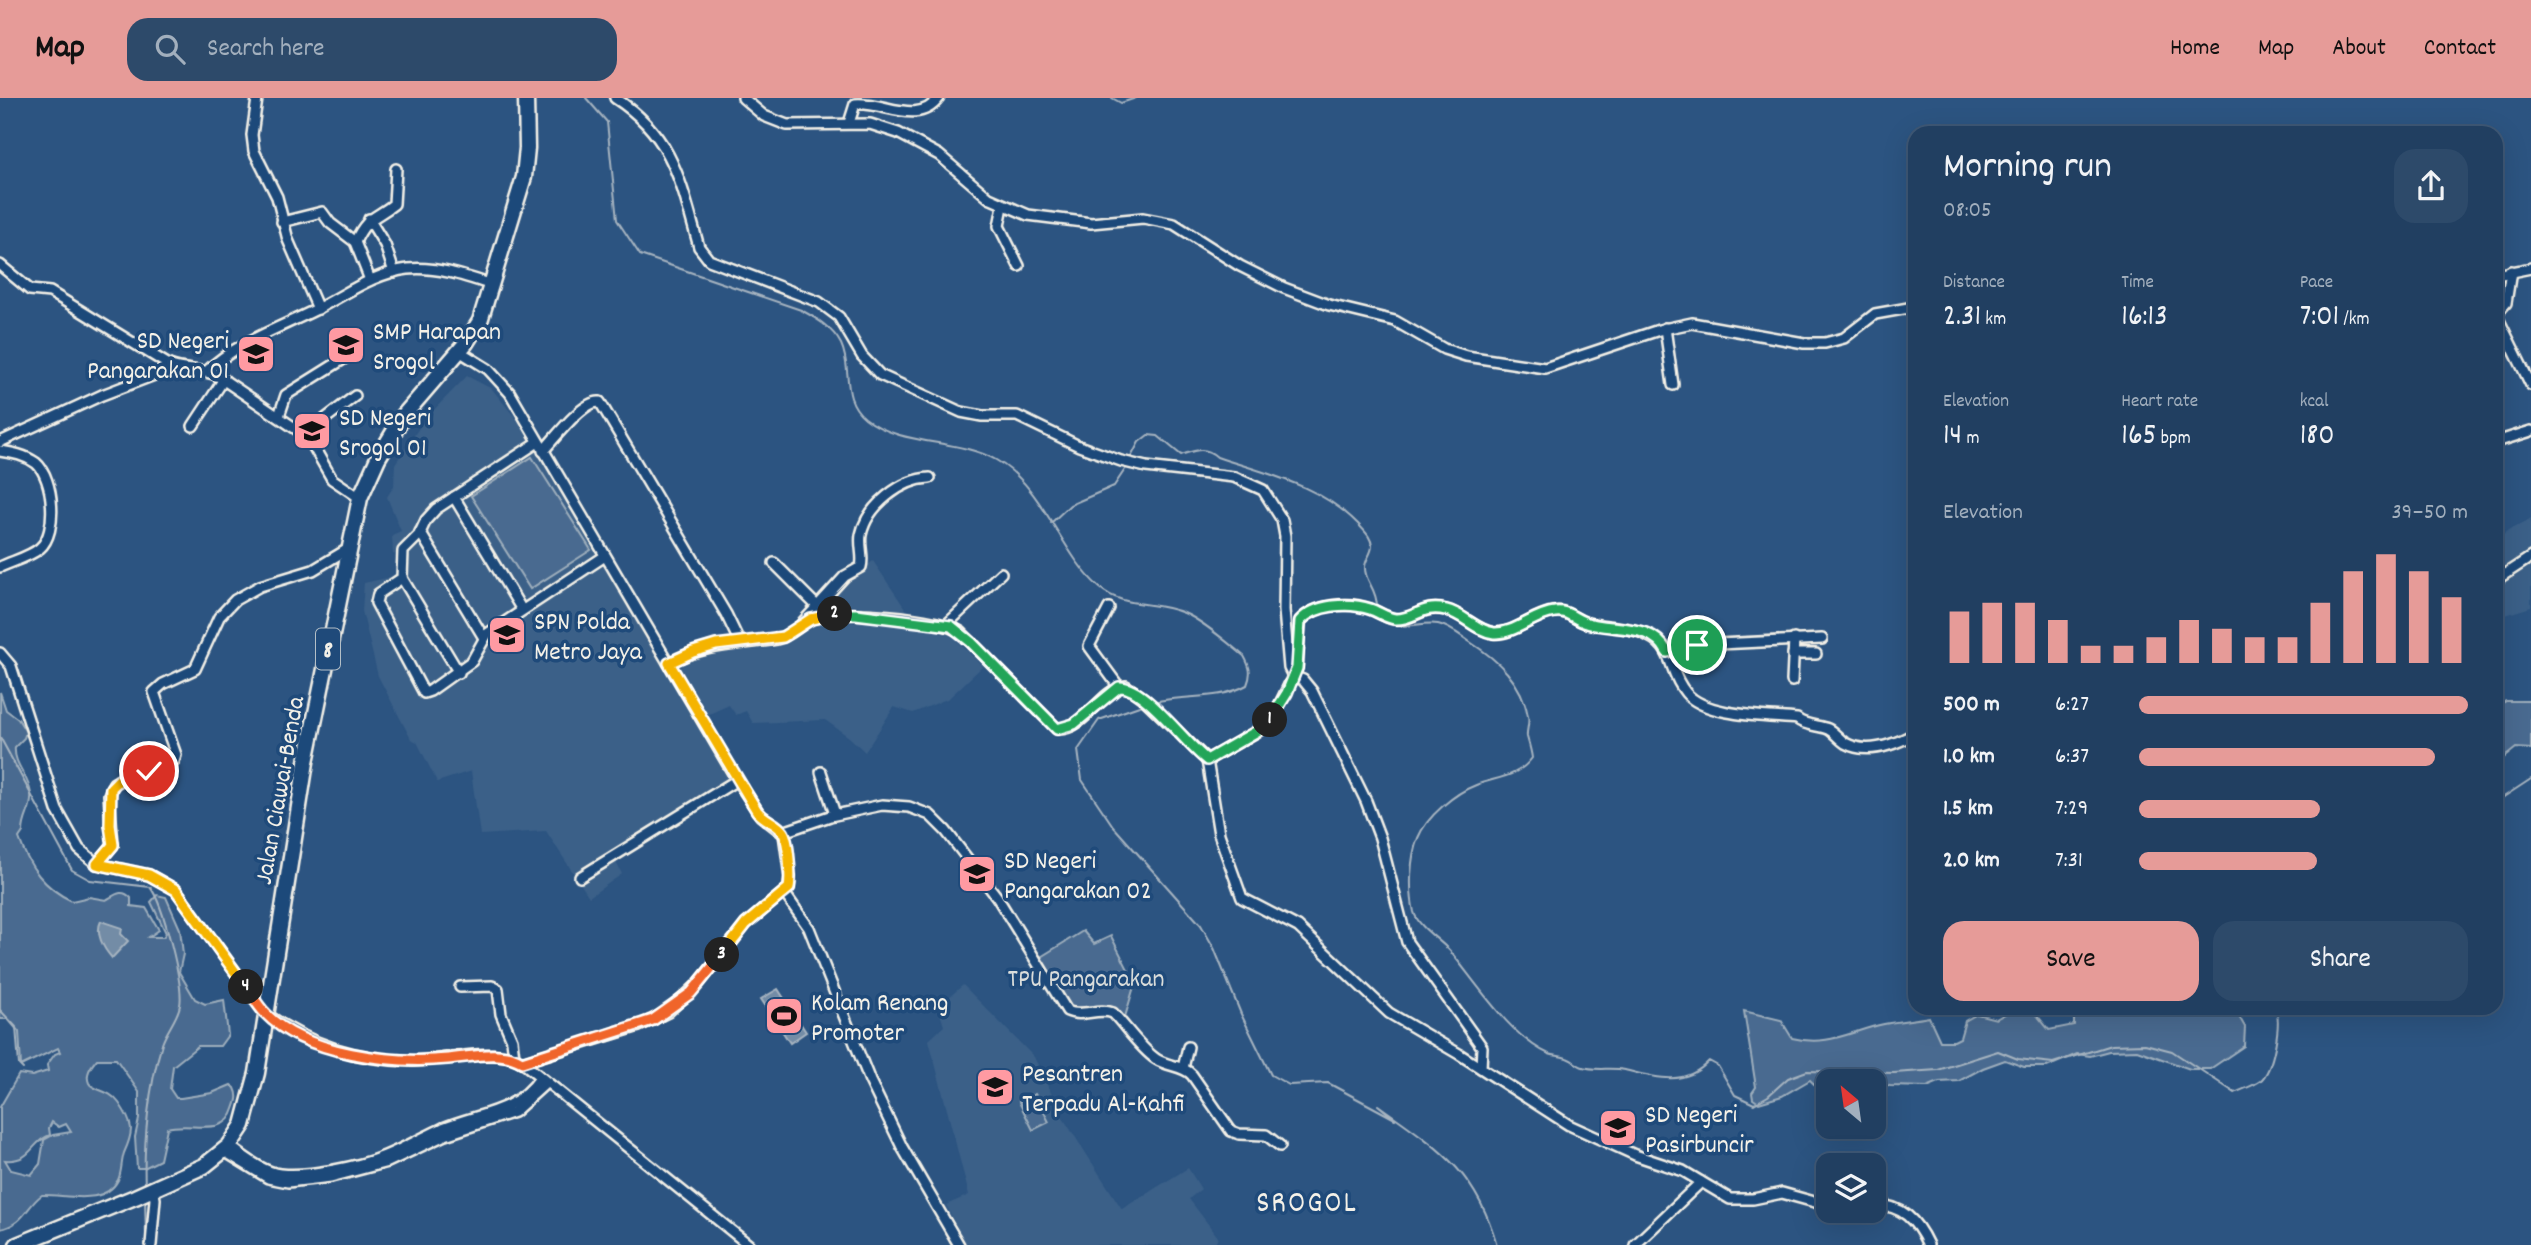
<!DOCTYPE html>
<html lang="en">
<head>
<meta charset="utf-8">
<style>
  body { margin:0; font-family:Dekko,sans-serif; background:#2d4a6a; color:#f1f3f6; height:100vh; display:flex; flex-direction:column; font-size:26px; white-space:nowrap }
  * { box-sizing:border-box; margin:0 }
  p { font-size:23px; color:#a2afbd }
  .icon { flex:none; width:38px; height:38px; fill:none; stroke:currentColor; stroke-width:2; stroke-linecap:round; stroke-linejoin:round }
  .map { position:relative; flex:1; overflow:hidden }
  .side { position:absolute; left:1908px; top:28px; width:595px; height:889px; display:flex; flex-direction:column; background:#213f61; border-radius:21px; box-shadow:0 7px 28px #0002,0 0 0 2px #3e5876 }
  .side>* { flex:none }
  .needle { width:46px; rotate:331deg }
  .controls { position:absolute; left:1816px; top:971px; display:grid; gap:14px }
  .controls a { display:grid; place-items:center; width:70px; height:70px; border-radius:14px; background:#213f61; box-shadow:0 7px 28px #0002,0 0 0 2px #3e5876; font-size:35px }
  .pin { position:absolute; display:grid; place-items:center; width:60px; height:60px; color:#fff; margin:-30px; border:4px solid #fff; border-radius:50%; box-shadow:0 2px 7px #0007 }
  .km { position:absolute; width:35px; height:35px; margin:-18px; border-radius:50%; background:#222; color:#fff; font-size:19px; line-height:35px; text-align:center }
  .round { display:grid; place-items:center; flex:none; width:74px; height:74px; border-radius:21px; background:#2d4a6a }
  .overview { display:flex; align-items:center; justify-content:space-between; height:119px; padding:0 35px }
  h1 { font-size:38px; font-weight:600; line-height:52px }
  .stats { display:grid; grid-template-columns:repeat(3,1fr); gap:10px; height:119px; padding:7px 35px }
  .stats div { display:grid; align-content:center }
  .stats b { font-size:30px; font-weight:600 }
  .stats small { font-size:19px; font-weight:400 }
  .stats p { font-size:19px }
  .chart { height:196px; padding:14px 35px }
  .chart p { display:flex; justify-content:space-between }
  .chart svg { width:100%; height:126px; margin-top:7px; stroke:#e69b98; stroke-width:6 }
  .primary-button { display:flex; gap:14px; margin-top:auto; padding:14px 35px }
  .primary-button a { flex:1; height:80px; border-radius:21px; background:#e69b98; color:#111; font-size:28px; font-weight:600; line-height:80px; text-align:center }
  .primary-button a+a { background:#2d4a6a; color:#f1f3f6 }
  ul { padding:0 35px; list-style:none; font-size:23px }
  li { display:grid; grid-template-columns:112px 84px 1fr; align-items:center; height:52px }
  li i { height:18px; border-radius:9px; background:#e69b98 }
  header { display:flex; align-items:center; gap:42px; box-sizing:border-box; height:98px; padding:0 35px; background:#e69b98; color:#111 }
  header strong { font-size:33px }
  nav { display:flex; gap:38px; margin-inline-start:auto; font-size:24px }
  .search { width:490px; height:63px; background:#2d4a6a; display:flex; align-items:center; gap:18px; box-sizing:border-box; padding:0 24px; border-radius:21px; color:#a2afbd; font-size:26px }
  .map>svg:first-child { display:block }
  .built { fill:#3b6088 }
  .green { fill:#496b90; stroke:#9eaebc; stroke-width:2; fill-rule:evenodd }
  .water { fill:#738ca6; stroke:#a7b4c0; stroke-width:2 }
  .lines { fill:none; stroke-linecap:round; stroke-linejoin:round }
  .stream { stroke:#a7b4c0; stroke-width:2 }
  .minor-casing { stroke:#f4f1e8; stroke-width:14 }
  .trunk-casing { stroke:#f4f1e8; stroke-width:19 }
  .minor { stroke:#1f4a7a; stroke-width:9 }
  .trunk { stroke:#1f4a7a; stroke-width:14 }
  .split-1-casing { stroke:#fff; stroke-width:14 }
  .split-2-casing { stroke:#fff; stroke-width:14 }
  .split-3-casing { stroke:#fff; stroke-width:14 }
  .split-4-casing { stroke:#fff; stroke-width:14 }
  .split-5-casing { stroke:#fff; stroke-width:14 }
  .split-1 { stroke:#22a559; stroke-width:9 }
  .split-2 { stroke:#22a559; stroke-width:9 }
  .split-3 { stroke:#f5b400; stroke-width:9 }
  .split-4 { stroke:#f0652b; stroke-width:9 }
  .split-5 { stroke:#f5b400; stroke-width:9 }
  .labels { text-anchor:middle; stroke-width:7; stroke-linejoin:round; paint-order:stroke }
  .shield { fill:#1f4a7a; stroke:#b4bfc7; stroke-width:2 }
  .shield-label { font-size:24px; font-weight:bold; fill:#f4f1e8 }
  .poi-label { font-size:26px; fill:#f4f1e8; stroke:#1f4a7a; text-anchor:start }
  .street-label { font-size:26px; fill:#f4f1e8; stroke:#1f4a7a }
  .park-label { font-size:26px; fill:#dadddb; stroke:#1f4a7a }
  .quarter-label { font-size:30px; letter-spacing:2px; fill:#f4f1e8; stroke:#1f4a7a }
</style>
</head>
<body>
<header>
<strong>Map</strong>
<div class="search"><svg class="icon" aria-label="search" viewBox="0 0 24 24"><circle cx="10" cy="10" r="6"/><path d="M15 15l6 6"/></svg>Search here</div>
<nav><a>Home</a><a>Map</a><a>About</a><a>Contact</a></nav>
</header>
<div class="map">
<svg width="2531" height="1147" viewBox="0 0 2531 1147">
  <rect width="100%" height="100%" fill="#2c5481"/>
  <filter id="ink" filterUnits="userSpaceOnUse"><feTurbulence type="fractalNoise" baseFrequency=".0143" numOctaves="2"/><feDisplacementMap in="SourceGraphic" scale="14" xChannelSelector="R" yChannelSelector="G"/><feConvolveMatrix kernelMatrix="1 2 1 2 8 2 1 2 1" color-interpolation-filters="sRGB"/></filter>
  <g filter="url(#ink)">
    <!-- built -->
    <g class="built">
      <polygon points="467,278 492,291 527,334 666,571 699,556 774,550 791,542 809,526 824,502 873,463 917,528 947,533 983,568 949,600 913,615 894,609 865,654 849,639 825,622 753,625 746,613 736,617 729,607 696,622 733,686 613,758 622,776 589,799 546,733 480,737 471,673 437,684 417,644 411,641 378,578 362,513 364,485 391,479 398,473 398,457 393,456 392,437 401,433 387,399 394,388 395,366 425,321"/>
      <polygon points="2531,421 2531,509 2496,520 2496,443 2509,432"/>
      <polygon points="963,887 1034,959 1063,1020 1122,1111 1188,1070 1201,1091 1189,1101 1218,1139 1215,1147 966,1147 946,1107 969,1097 929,942 944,928 938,909"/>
    </g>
    <!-- green -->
    <g class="green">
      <polygon points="532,359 591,452 530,491 471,398"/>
      <path d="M0 594 6 612 18 621 26 634 24 640 15 649C13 666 29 678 31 696 33 710 23 719 23 734L19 740C29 769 44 790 72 803L89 799 106 802C115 797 122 790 131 800V808L146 810 159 832 149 839H163L166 835 151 804 157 797 166 799 180 831 183 856 179 874 195 901 205 906 224 902 228 937 220 948H198L173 968 170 991 176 1000H181L212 995 231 987 235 990C239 998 237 1003 234 1011 226 1040 189 1023 167 1030L160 1062 144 1070H137L135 1039 139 1021V994L116 961H97C91 968 85 976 89 985 93 993 109 991 119 1005 134 1027 134 1033 124 1055 121 1064 122 1074 118 1082 104 1109 65 1096 42 1097 27 1107 24 1127 0 1131V1009L19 976 32 978 48 973 47 967 55 956 60 954 58 950 21 968 19 934 8 921H0ZM52 1024 59 1029 66 1026 71 1034 53 1037 44 1042 40 1066 31 1077 11 1072 5 1062C33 1064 30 1044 50 1037L49 1030Z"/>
      <polygon points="2506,603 2531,603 2531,651 2516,650 2496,666 2496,608"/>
      <polygon points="1083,833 1094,846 1111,838 1135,885 1125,919 1122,920 1105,911 1081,916 1066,905 1039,860"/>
      <path d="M2087 910H2234L2245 929 2244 948 2210 971H2190L2137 952 2109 953 2090 958 2077 956 2047 969H2024L2005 962 1983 970 1959 983 1939 984 1927 989 1890 988 1874 984H1829V996H1824L1810 982 1782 998 1759 1005 1753 1001 1752 995 1756 989 1744 913 1781 922 1792 940C1829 949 1850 933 1884 926 1899 923 1914 922 1929 919L1940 943H1954L1960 940 1965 923 1977 916 1996 921 2014 911 2036 916 2049 932 2074 927V919Z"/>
      <polygon points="1035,996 1049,1024 1033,1032 1019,1004"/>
    </g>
    <!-- water -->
    <g class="water">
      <path d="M101 823 122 830 121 836 128 843 112 860C103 850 95 835 101 823Z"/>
      <polygon points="778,891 806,934 790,945 761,901"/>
    </g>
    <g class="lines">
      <!-- stream -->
      <g class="stream">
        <path d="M586 0 607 24 617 122 640 157 801 212C816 220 833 230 841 246 853 271 840 300 865 320 901 349 957 340 996 362 1044 389 1059 453 1099 489 1123 511 1155 502 1184 515 1203 523 1228 545 1244 558 1250 569 1252 575 1247 587 1218 603 1185 596 1154 604"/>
        <polyline points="1112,0 1121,5 1136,0"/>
        <path d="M1130 361 1139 344 1148 337 1158 338 1181 357C1196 352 1205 348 1217 359 1267 376 1320 387 1358 426 1364 433 1371 438 1372 448 1372 455 1365 462 1365 469 1364 483 1377 490 1377 509"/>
        <polyline points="1051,425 1070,407 1114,388 1126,370"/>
        <path d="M1377 518C1392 536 1418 523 1438 526 1449 528 1461 538 1470 544 1498 562 1522 584 1528 618 1530 625 1526 632 1527 639 1529 646 1531 652 1532 660 1518 679 1498 679 1476 687 1455 695 1427 718 1418 740 1410 759 1409 793 1414 814 1418 829 1439 841 1450 853 1475 883 1511 940 1549 956 1555 958 1563 958 1569 961 1574 963 1578 968 1583 969 1595 973 1612 969 1625 972 1656 980 1685 989 1709 963L1718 968 1735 997 1754 1006 1768 998 1788 980 1807 973 1894 975 1938 972 1998 953 2018 961 2053 965 2111 947 2145 946 2172 953 2235 995C2243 991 2253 988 2260 983 2274 972 2281 925 2276 910"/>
        <path d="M1145 606 1099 622 1078 652 1082 682 1113 728 1201 827 1214 850 1241 916 1271 977 1289 987 1328 985 1395 1021 1378 1007C1438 1050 1476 1072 1497 1147"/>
        <path d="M0 639 72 772 90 782 150 789C163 805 184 888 180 907 178 920 166 933 162 946 149 987 143 1045 145 1089"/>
        <polyline points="2496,704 2531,681"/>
        <polyline points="0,912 16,929 19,967 23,971"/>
        <polyline points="145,1101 146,1139"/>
      </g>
      <defs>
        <g id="minor">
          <path d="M615 0C674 38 681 86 699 149L709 162 819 204 839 219 862 258 880 277 961 314 982 318H1017L1079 348 1121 363 1146 369 1234 379 1263 392 1282 422 1285 438 1284 512 1289 570 1293 578 1303 582 1312 593 1366 703 1380 740 1407 844 1482 949 1481 970"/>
          <polyline points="743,0 764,18 787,27 870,26 898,35 939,57 989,100 1028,117 1091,125 1143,120 1174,126 1240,168 1284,190 1329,207 1395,223 1444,251 1466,258 1545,270 1659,232 1692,225 1804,245 1825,245 1844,240 1875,216 1914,209"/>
          <polyline points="257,1 252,37 254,53 277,99 288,142 318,211"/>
          <path d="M849 25 855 6C884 3 917 29 939 0"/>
          <polyline points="1003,108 999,128 1019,168"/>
          <polyline points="369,121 385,147 394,174"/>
          <polyline points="282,124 322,114 330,125 355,144 370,182"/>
          <path d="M355 144C367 118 375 121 394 106L396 71"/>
          <path d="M0 167 30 192 50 194 169 267C185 274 203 270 218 278L302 335 312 346 332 381 360 400"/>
          <polyline points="2511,173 2506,205 2496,216 2531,287"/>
          <polyline points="2496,177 2531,170"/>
          <polyline points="1665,230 1673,287"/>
          <path d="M207 273C236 245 279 230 315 212 345 197 374 175 408 171 436 168 465 178 492 187"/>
          <polyline points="279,318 286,297 350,257"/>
          <polyline points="193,328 224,281"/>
          <polyline points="304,337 355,298"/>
          <polyline points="0,344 102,297 157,276 169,267"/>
          <polyline points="538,344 436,411 426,422 419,437 403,453 402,480 378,496 376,505 424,595 430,593 472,563 487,536 605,458"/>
          <polyline points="2496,344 2531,333"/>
          <path d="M0 353C13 355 25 357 36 365 54 380 58 435 40 450 30 459 12 463 0 469"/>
          <path d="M543 353C555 340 583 302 600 304L726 516 740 545"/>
          <polyline points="454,399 522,512"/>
          <polyline points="420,434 484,540"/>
          <polyline points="774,465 817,508"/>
          <polyline points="402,480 459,575"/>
          <polyline points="2496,482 2531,459"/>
          <polyline points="1109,510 1089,548 1119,589"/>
          <path d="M803 524 845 478 861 469C864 459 859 448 861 437 867 408 901 381 930 380"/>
          <polyline points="946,527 1001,475"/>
          <polyline points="1667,554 1697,547 1822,541"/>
          <path d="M0 555 11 568 57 712 79 751 97 766 149 777 176 792 266 916C308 946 358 962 411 963 442 963 496 948 522 964L639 928 668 914 699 885 746 826 789 790 790 779 784 736 761 718 737 682 510 295 488 271 459 253"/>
          <polyline points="1793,556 1816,556"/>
          <path d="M669 565C703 546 739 547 777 541 792 538 800 525 814 520 843 511 935 518 961 534L1057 631C1086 633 1099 591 1126 588L1144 601 1207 662 1260 632 1276 614 1297 570 1300 523C1315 506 1349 503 1370 511 1380 515 1389 522 1400 521 1419 519 1423 507 1446 512 1463 516 1475 532 1493 535 1513 537 1533 517 1553 514 1568 511 1574 522 1587 525 1605 529 1623 528 1640 534 1678 549 1665 570 1686 595 1706 619 1768 618 1797 621 1805 628 1818 627 1828 631 1834 634 1839 641 1845 645 1867 657 1894 647 1914 636"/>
          <polyline points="1792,583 1794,541"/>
          <polyline points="1207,662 1219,736 1242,800 1298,829 1389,915 1459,956 1569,1027 1635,1057 1683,1073 1730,1101 1753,1101 1782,1095 1829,1108"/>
          <polyline points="821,674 835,716"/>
          <path d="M783 734 830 718 882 707 909 709 930 717 946 733 997 799 1067 913C1082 920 1098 909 1113 915 1127 930 1140 950 1156 961 1168 969 1183 967 1192 977L1231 1033 1239 1036 1266 1037 1280 1048"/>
          <polyline points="97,766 113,747 109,697 114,685 166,667 174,663 176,657 154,594 163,586 195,571 219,519 235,502 260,488 313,472 348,451"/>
          <polyline points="580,779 737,682"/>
          <polyline points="785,796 809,830 870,983 902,1049 959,1147"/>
          <polyline points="460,889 492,888 498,891 501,916 512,942 514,959"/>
          <polyline points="522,964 749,1147"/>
          <polyline points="1183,970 1188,949"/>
          <path d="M229 1048C244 1058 262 1074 280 1076 309 1079 358 1069 385 1058 405 1050 424 1039 443 1030 479 1015 516 1015 540 980"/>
          <polyline points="224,1053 268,1080 288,1084 331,1079 388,1064 445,1037 514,1014 546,985"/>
          <path d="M1874 1107C1902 1106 1917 1123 1928 1147"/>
          <polyline points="151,1147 155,1101 153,1091"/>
          <polyline points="1635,1147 1701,1084"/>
        </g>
        <polyline id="trunk" points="17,1147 135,1099 204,1068 229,1048 243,1027 257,975 306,664 360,400 378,360 404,317 466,245 480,223 524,79 527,50 526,0"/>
      </defs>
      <!-- minor casing -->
      <use href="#minor" class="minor-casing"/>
      <!-- trunk casing -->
      <use href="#trunk" class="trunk-casing"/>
      <!-- minor -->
      <use href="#minor" class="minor"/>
      <!-- trunk -->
      <use href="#trunk" class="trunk"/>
    </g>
  </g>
  <g class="lines" filter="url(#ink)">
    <defs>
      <path id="split-1" d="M1270 622 1287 595 1297 570 1300 523C1315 506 1349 504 1370 511 1379 514 1386 520 1395 521 1415 522 1421 506 1446 512 1464 516 1476 533 1494 535 1515 536 1534 516 1555 514 1567 512 1573 520 1584 524 1610 534 1652 523 1667 554L1697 547"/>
      <path id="split-2" d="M835 516H856L951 528 971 544 1057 631 1074 626 1119 589C1144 587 1186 647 1207 662L1259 632 1270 622"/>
      <path id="split-3" d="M722 857 746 826 789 790C791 780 789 743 783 734 777 725 764 722 757 713L669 565 693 554 716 547 783 539 811 521 835 516"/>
      <path id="split-4" d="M246 889C252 897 258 908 265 915 305 957 394 966 448 961 471 959 501 951 522 964L653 922 691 895 722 857"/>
      <polyline id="split-5" points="149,673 119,682 111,690 110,727 113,747 97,766 149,777 176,792 246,889"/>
    </defs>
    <!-- split-1 casing -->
    <use href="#split-1" class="split-1-casing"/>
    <!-- split-2 casing -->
    <use href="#split-2" class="split-2-casing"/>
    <!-- split-3 casing -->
    <use href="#split-3" class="split-3-casing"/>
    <!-- split-4 casing -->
    <use href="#split-4" class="split-4-casing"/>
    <!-- split-5 casing -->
    <use href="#split-5" class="split-5-casing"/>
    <!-- split-1 -->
    <use href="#split-1" class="split-1"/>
    <!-- split-2 -->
    <use href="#split-2" class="split-2"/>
    <!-- split-3 -->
    <use href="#split-3" class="split-3"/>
    <!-- split-4 -->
    <use href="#split-4" class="split-4"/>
    <!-- split-5 -->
    <use href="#split-5" class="split-5"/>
  </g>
  <!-- icons -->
  <defs>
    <symbol id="school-square" viewBox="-11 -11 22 22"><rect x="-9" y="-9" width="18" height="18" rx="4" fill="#ff9aa2" stroke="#1f4a7a"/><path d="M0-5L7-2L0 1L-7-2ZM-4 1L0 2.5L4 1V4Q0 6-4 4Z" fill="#111"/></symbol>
    <symbol id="university-square" viewBox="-11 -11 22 22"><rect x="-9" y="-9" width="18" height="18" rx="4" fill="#ff9aa2" stroke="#1f4a7a"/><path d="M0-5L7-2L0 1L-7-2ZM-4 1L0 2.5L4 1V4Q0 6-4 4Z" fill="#111"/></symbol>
    <symbol id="stadium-square" viewBox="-11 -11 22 22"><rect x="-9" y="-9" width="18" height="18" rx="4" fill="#ff9aa2" stroke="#1f4a7a"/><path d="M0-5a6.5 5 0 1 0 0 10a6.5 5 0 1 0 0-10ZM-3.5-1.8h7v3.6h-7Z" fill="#111"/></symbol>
  </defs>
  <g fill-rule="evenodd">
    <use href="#school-square" x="324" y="225" width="44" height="44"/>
    <use href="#school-square" x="234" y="234" width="44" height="44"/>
    <use href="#school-square" x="290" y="311" width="44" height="44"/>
    <use href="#university-square" x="485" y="515" width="44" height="44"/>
    <use href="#school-square" x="955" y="754" width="44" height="44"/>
    <use href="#stadium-square" x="762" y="896" width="44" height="44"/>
    <use href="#school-square" x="973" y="967" width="44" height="44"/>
    <use href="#school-square" x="1596" y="1008" width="44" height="44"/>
  </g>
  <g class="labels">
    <!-- shield labels -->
    <rect class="shield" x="316" y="530.5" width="24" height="41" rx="5"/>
    <g class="shield-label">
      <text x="328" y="559">8</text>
    </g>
    <!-- poi labels -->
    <g class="poi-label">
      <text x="373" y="241">SMP Harapan<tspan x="373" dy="30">Srogol</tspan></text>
      <text x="229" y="250" text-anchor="end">SD Negeri<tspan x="229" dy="30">Pangarakan 01</tspan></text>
      <text x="339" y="327">SD Negeri<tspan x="339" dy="30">Srogol 01</tspan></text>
      <text x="534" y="531">SPN Polda<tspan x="534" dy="30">Metro Jaya</tspan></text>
      <text x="1004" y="770">SD Negeri<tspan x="1004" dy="30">Pangarakan 02</tspan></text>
      <text x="811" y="912">Kolam Renang<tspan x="811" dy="30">Promoter</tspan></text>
      <text x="1022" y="983">Pesantren<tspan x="1022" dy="30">Terpadu Al-Kahfi</tspan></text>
      <text x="1645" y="1024">SD Negeri<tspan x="1645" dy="30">Pasirbuncir</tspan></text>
    </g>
    <!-- street labels -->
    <g class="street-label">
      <text transform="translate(278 692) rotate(-80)" y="9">Jalan Ciawai-Benda</text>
    </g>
    <!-- park labels -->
    <g class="park-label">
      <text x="1086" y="888">TPU Pangarakan</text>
    </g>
    <!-- quarter labels -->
    <g class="quarter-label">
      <text x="1307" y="1113">SROGOL</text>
    </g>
  </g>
</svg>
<div class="controls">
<a><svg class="needle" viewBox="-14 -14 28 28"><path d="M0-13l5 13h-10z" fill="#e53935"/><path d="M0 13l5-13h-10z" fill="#a2afbd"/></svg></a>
<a><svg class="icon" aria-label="layers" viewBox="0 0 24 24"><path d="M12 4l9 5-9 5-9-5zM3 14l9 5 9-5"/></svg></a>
</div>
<div class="pin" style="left:1697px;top:547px;background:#1e9e55"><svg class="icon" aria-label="arrive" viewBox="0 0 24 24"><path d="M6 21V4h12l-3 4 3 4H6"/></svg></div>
<div class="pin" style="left:149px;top:673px;background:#d93025"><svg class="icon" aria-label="check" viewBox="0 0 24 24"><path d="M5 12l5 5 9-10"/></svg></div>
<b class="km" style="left:1270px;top:622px">1</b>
<b class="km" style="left:835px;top:516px">2</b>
<b class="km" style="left:722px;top:857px">3</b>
<b class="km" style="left:246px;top:889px">4</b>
<section class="side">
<div class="overview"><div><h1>Morning run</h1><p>08:05</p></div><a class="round"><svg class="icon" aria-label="share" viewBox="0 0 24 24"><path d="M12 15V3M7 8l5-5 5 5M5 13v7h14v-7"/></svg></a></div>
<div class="stats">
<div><p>Distance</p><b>2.31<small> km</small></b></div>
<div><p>Time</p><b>16:13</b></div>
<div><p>Pace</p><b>7:01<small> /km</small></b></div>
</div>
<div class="stats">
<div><p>Elevation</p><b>14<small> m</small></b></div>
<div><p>Heart rate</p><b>165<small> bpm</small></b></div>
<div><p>kcal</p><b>180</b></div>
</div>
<div class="chart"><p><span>Elevation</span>39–50 m</p>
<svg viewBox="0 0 160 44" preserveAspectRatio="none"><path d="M5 44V26M15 44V23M25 44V23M35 44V29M45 44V38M55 44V38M65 44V35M75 44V29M85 44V32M95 44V35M105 44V35M115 44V23M125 44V12M135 44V6M145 44V12M155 44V21"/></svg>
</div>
<ul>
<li><b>500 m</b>6:27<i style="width:100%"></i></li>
<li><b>1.0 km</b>6:37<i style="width:90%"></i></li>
<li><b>1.5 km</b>7:29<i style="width:55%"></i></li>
<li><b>2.0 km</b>7:31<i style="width:54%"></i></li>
</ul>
<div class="primary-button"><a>Save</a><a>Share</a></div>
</section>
</div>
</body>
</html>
